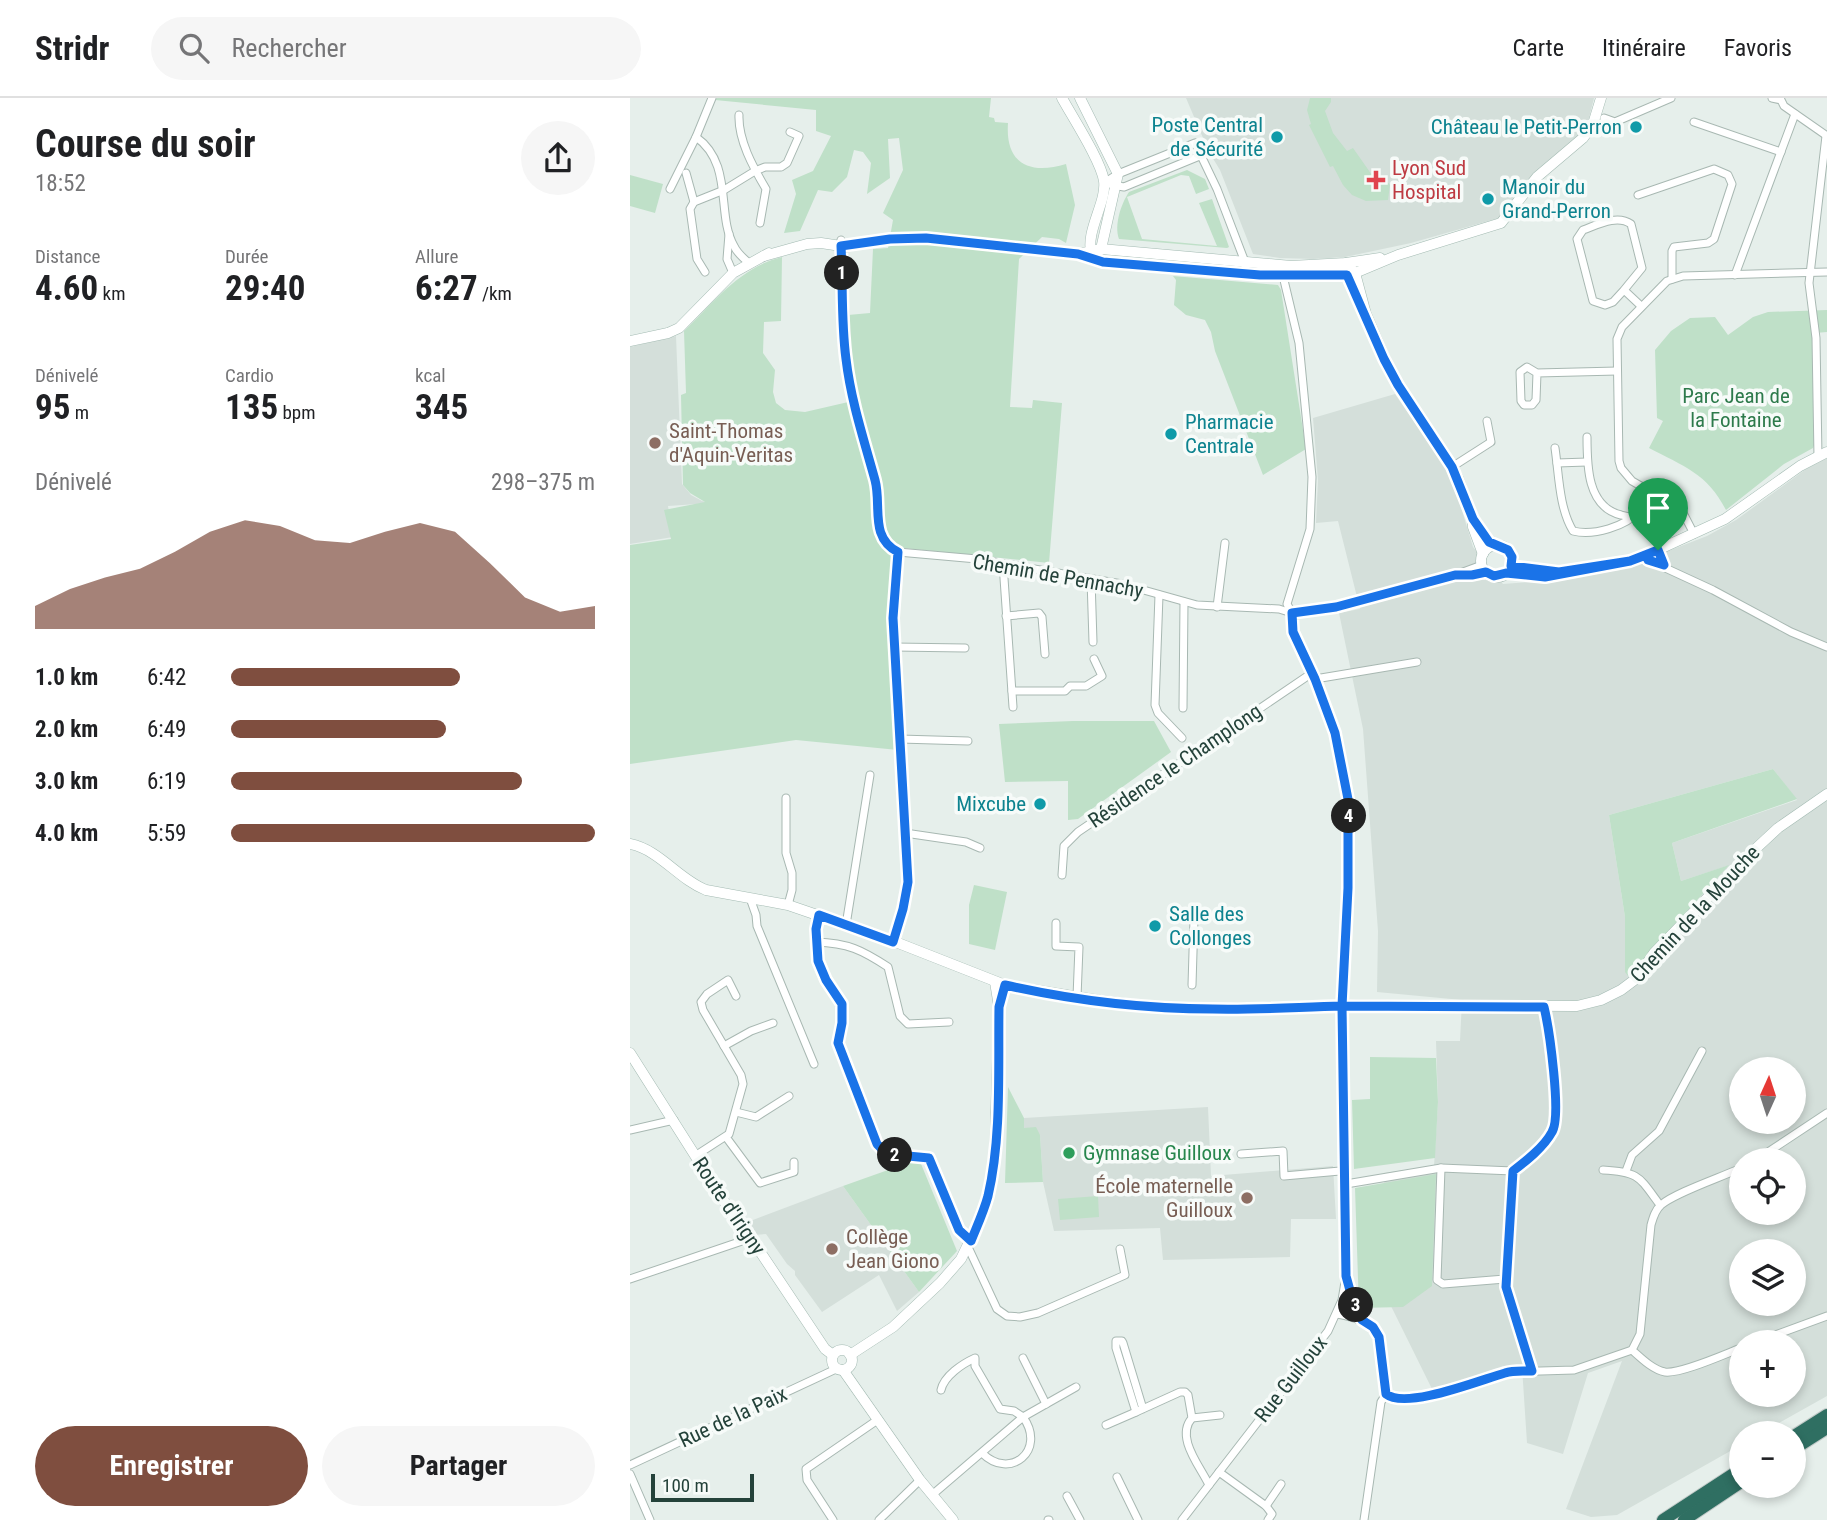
<!DOCTYPE html>
<html lang="fr">
<head>
<meta charset="utf-8">
<style>
  body { margin:0; font-family:"Roboto Condensed",sans-serif; background:#f6f6f6; color:#202124; height:100vh; display:flex; flex-direction:column; font-size:26px; white-space:nowrap }
  * { box-sizing:border-box; margin:0 }
  p { font-size:23px; color:#757577 }
  .icon { flex:none; width:38px; height:38px; fill:none; stroke:currentColor; stroke-width:2; stroke-linecap:round; stroke-linejoin:round }
  .map { position:relative; flex:1; overflow:hidden }
  .drawer { display:flex; flex-direction:column; background:#fff; width:630px }
  .drawer>* { flex:none }
  .needle { width:46px; rotate:3deg }
  .buttons { position:absolute; left:1099px; top:959px; display:grid; gap:14px }
  .buttons a { display:grid; place-items:center; width:77px; height:77px; border-radius:50%; background:#fff; box-shadow:0 4px 10px #0003; font-size:35px }
  .scale { position:absolute; left:21px; bottom:18px; width:103px; box-sizing:border-box; padding-left:7px; border:4px solid #24423a; border-top:0; font-size:19px; line-height:24px; white-space:nowrap; color:#24423a; -webkit-text-stroke:5px #f7fbf9; paint-order:stroke }
  .pin { position:absolute; display:grid; place-items:center; width:60px; height:60px; color:#fff; margin:-72px -30px; border-radius:50% 50% 50% 0; rotate:-45deg; box-shadow:0 0 7px #0007 }
  .pin .icon { rotate:45deg }
  .km { position:absolute; width:35px; height:35px; margin:-18px; border-radius:50%; background:#222; color:#fff; font-size:19px; line-height:35px; text-align:center }
  .round { display:grid; place-items:center; flex:none; width:74px; height:74px; border-radius:37px; background:#f6f6f6 }
  .head { display:flex; align-items:center; justify-content:space-between; height:119px; padding:0 35px }
  h1 { font-size:38px; font-weight:700; line-height:52px }
  .figures { display:grid; grid-template-columns:repeat(3,1fr); gap:10px; height:119px; padding:7px 35px }
  .figures div { display:grid; align-content:center }
  .figures b { font-size:35px; font-weight:700 }
  .figures small { font-size:19px; font-weight:400 }
  .figures p { font-size:19px }
  .chart { height:196px; padding:14px 35px }
  .chart p { display:flex; justify-content:space-between }
  .chart svg { width:100%; height:126px; margin-top:7px; fill:#7f4e3f; opacity:.7 }
  .primary-button { display:flex; gap:14px; margin-top:auto; padding:14px 35px }
  .primary-button a { flex:1; height:80px; border-radius:42px; background:#7f4e3f; color:#fff; font-size:28px; font-weight:700; line-height:80px; text-align:center }
  .primary-button a+a { background:#f6f6f6; color:#202124 }
  ul { padding:0 35px; list-style:none; font-size:23px }
  li { display:grid; grid-template-columns:112px 84px 1fr; align-items:center; height:52px }
  li i { height:18px; border-radius:9px; background:#7f4e3f }
  header { display:flex; align-items:center; gap:42px; box-sizing:border-box; height:98px; padding:0 35px; background:#fff; border-bottom:2px solid #e0e0e0 }
  header strong { font-size:33px }
  nav { display:flex; gap:38px; margin-inline-start:auto; font-size:24px }
  .search { width:490px; height:63px; background:#f6f6f6; display:flex; align-items:center; gap:18px; box-sizing:border-box; padding:0 24px; border-radius:38px; color:#757577; font-size:26px }
  main { display:flex; flex:1; min-height:0 }
  .map>svg:first-child { display:block }
  .built { fill:#d4dfda; fill-rule:evenodd }
  .green { fill:#bfe0c8 }
  .lines { fill:none; stroke-linecap:round; stroke-linejoin:round }
  .street-casing { stroke:#a8b8b2; stroke-width:9 }
  .secondary-casing { stroke:#a4bbb3; stroke-width:11 }
  .highway-casing { stroke:#c2cac8; stroke-width:14 }
  .street { stroke:#fff; stroke-width:7 }
  .secondary { stroke:#fff; stroke-width:10 }
  .highway { stroke:#2f6f62; stroke-width:12 }
  .route-casing { stroke:#fff; stroke-width:14 }
  .route { stroke:#1a73e8; stroke-width:9 }
  .culture-dot { fill:#0f9aa8; stroke:#f7fbf9; stroke-width:2.5 }
  .health-dot { fill:#e0444e; stroke:#f7fbf9; stroke-width:2.5 }
  .education-dot { fill:#8d6e63; stroke:#f7fbf9; stroke-width:2.5 }
  .leisure-dot { fill:#2e9e5b; stroke:#f7fbf9; stroke-width:2.5 }
  .labels { text-anchor:middle; stroke-width:7; stroke-linejoin:round; paint-order:stroke }
  .culture-label { font-size:21px; fill:#0d838f; stroke:#f7fbf9; text-anchor:end }
  .health-label { font-size:21px; fill:#be3a42; stroke:#f7fbf9; text-anchor:start }
  .park-label { font-size:21px; fill:#2d7a4b; stroke:#f7fbf9 }
  .education-label { font-size:21px; fill:#785e54; stroke:#f7fbf9; text-anchor:start }
  .street-label { font-size:21px; fill:#24423a; stroke:#f7fbf9 }
  .leisure-label { font-size:21px; fill:#27864d; stroke:#f7fbf9; text-anchor:start }
</style>
</head>
<body>
<header>
<strong>Stridr</strong>
<div class="search"><svg class="icon" aria-label="search" viewBox="0 0 24 24"><circle cx="10" cy="10" r="6"/><path d="M15 15l6 6"/></svg>Rechercher</div>
<nav><a>Carte</a><a>Itinéraire</a><a>Favoris</a></nav>
</header>
<main>
<section class="drawer">
<div class="head"><div><h1>Course du soir</h1><p>18:52</p></div><a class="round"><svg class="icon" aria-label="share" viewBox="0 0 24 24"><path d="M12 15V3M7 8l5-5 5 5M5 13v7h14v-7"/></svg></a></div>
<div class="figures">
<div><p>Distance</p><b>4.60<small> km</small></b></div>
<div><p>Durée</p><b>29:40</b></div>
<div><p>Allure</p><b>6:27<small> /km</small></b></div>
</div>
<div class="figures">
<div><p>Dénivelé</p><b>95<small> m</small></b></div>
<div><p>Cardio</p><b>135<small> bpm</small></b></div>
<div><p>kcal</p><b>345</b></div>
</div>
<div class="chart"><p><span>Dénivelé</span>298–375 m</p>
<svg viewBox="0 0 160 44" preserveAspectRatio="none"><path d="M0 44V36L10 30L20 26L30 23L40 17L50 10L60 6L70 8L80 13L90 14L100 10L110 7L120 10L130 21L140 33L150 38L160 36V44z"/></svg>
</div>
<ul>
<li><b>1.0 km</b>6:42<i style="width:63%"></i></li>
<li><b>2.0 km</b>6:49<i style="width:59%"></i></li>
<li><b>3.0 km</b>6:19<i style="width:80%"></i></li>
<li><b>4.0 km</b>5:59<i style="width:100%"></i></li>
</ul>
<div class="primary-button"><a>Enregistrer</a><a>Partager</a></div>
</section>
<div class="map">
<svg width="1197" height="1422" viewBox="0 0 1197 1422">
  <rect width="100%" height="100%" fill="#e6efeb"/>
  <!-- built -->
  <g class="built">
    <polygon points="556,0 964,0 958,24 945,42 887,91 881,109 869,120 781,145 715,159 684,161 650,160 623,156 590,72 579,54"/>
    <polygon points="46,238 52,386 61,397 72,403 81,405 38,408 43,439 0,446 0,249"/>
    <path d="M765 296 813 366 827 396 843 449 873 486 923 482 989 472 1077 438 1106 422 1176 371 1197 360V1298L1131 1335H1111V1347L987 1417 961 1419 936 1411 992 1263 958 1275 933 1356 897 1345 892 1269H877L802 1291 758 1202 754 1075 804 1068 808 1004 806 943H830L832 902 747 894 748 833 733 631 709 515 730 511 708 423 686 425 688 382 683 320ZM1143 671 1167 702 1042 745 1051 783 1097 768 995 874V819L979 717ZM1111 971H1164V1024H1111ZM1111 1062H1164V1115H1111ZM1111 1153H1164V1206H1111ZM1111 1244H1164V1297H1111Z"/>
    <polygon points="578,1009 581,1078 703,1068 706,1121 661,1121 660,1159 533,1162 530,1130 424,1133 413,1084 410,1037 394,1030 394,1020"/>
    <polygon points="213,1088 289,1194 267,1213 249,1177 192,1214 165,1177 165,1173 157,1166 136,1136 123,1137 115,1125"/>
  </g>
  <!-- green -->
  <g class="green">
    <path d="M87 0H361L359 19 364 20 365 24 378 25C375 66 400 77 436 66L445 107 436 145 429 141 412 139 389 161 380 309 402 310 403 302 432 305 419 465 264 449 260 527 268 652 166 642 0 666V447L41 441 34 412 75 404 60 395 53 387 51 297 56 295 54 233C84 204 110 169 152 159L151 223 134 224 133 255 145 272 143 294 146 305 155 312 175 314 227 302 219 250 218 217 240 215 243 151 258 150 263 122 253 115 273 72 269 40 258 41 260 80 237 96 241 65 233 54 224 52 217 79 202 94 188 92 170 133 154 135 166 96 162 82 183 73 201 38 186 33V12L85 2Z"/>
    <polygon points="680,0 701,0 701,4 695,13 703,35 717,53 723,50 749,87 756,82 760,87 758,102 736,103 722,97 713,87 703,68 700,69 679,27 681,26 677,12"/>
    <path d="M557 72 575 81 579 91 566 96 559 78 551 77 497 99 512 141 587 148 569 105 582 101 599 149 597 150 489 141C484 127 491 106 499 94Z"/>
    <polygon points="0,77 33,86 25,115 0,108"/>
    <polygon points="543,178 648,187 651,192 676,351 633,377 585,253 581,234 575,222 556,217 544,207 546,182"/>
    <path d="M1197 212V234L1185 235V345L1183 350 1154 366 1096 412C1077 375 1053 368 1019 350L1033 323 1027 320 1025 252 1041 233 1060 220 1085 219 1098 237 1123 219 1138 214Z"/>
    <polygon points="443,623 524,623 541,654 448,721 438,722 438,683 375,684 369,626"/>
    <polygon points="1143,671 1167,701 1042,745 1051,783 1099,767 998,878 995,874 995,819 979,717"/>
    <polygon points="344,787 377,794 365,852 339,846 339,807"/>
    <polygon points="740,959 806,960 808,1004 805,1060 724,1071 722,1002 740,1001"/>
    <polygon points="378,989 394,1020 394,1030 406,1029 410,1037 413,1084 375,1085"/>
    <polygon points="289,1061 327,1153 289,1194 213,1088"/>
    <polygon points="806,1076 802,1188 773,1209 729,1210 725,1090"/>
    <polygon points="468,1098 469,1119 430,1122 428,1101"/>
  </g>
  <g class="lines">
    <defs>
      <g id="street">
        <polyline points="1142,0 1151,2 1154,8 1197,38"/>
        <path d="M109 17C108 42 123 69 136 91L130 125"/>
        <polyline points="974,20 985,24 1041,0"/>
        <polyline points="1064,24 1151,54"/>
        <path d="M66 39C104 66 86 117 104 148 107 155 113 160 119 165"/>
        <polyline points="56,75 64,104"/>
        <polyline points="474,85 488,76 565,45 587,91 615,164 615,175"/>
        <polyline points="482,87 494,89 572,57"/>
        <polyline points="40,91 66,39 82,0"/>
        <polyline points="1008,97 1084,71 1098,77 1102,86 1084,141 1078,145 1044,149 1042,153 1042,181"/>
        <polyline points="99,136 97,161 103,175"/>
        <polyline points="211,142 218,276 230,332 246,385 249,430 253,441 260,450 268,454 263,520 278,784 273,811 263,843"/>
        <polyline points="75,174 67,161 60,111 64,104 94,92 125,73 135,69 151,69 157,65 169,38 160,34"/>
        <polyline points="1105,177 1165,16"/>
        <path d="M994 192 983 204 975 207 963 203 947 141 953 132C967 127 987 116 1001 126L1012 170 994 192 1011 208"/>
        <polyline points="907,275 906,302 902,307 894,307 891,303 890,274 897,269 907,275 987,273"/>
        <path d="M957 339C957 367 957 409 991 417 1001 420 1013 420 1024 420"/>
        <path d="M925 350C929 377 929 410 943 433 963 438 996 429 1010 412 1014 407 1017 399 1020 393"/>
        <polyline points="1188,359 1186,240 1179,185 1196,38"/>
        <polyline points="927,365 957,364"/>
        <polyline points="822,369 861,344 857,323"/>
        <polyline points="1064,436 1051,411 1002,383 991,370 989,363 987,241 992,229 1037,183 1053,178 1197,174"/>
        <polyline points="268,454 347,461 492,486 567,507 649,511 662,515 675,515 706,509 825,477 852,467"/>
        <polyline points="1016,457 1018,462 1083,492 1161,534 1197,549"/>
        <polyline points="373,466 383,609"/>
        <polyline points="829,477 856,474"/>
        <polyline points="461,481 463,544"/>
        <polyline points="529,497 525,607 528,615 552,640"/>
        <polyline points="587,509 595,445"/>
        <polyline points="376,518 409,515 412,519 415,556"/>
        <polyline points="264,549 335,550"/>
        <polyline points="685,581 787,564"/>
        <polyline points="382,593 435,593 440,588 456,588 472,578 464,561"/>
        <polyline points="553,610 554,504"/>
        <polyline points="270,641 338,643"/>
        <polyline points="156,700 156,755 162,775 162,792 158,807"/>
        <polyline points="275,735 336,744 350,750"/>
        <polyline points="432,777 434,748 448,734 682,575"/>
        <polyline points="120,800 126,817 127,828 184,966"/>
        <polyline points="189,817 186,831 188,863 196,882 212,906 212,925 208,945 247,1046 257,1056 299,1060 329,1132 341,1143"/>
        <polyline points="426,825 426,848 449,849 447,899"/>
        <polyline points="216,827 240,677"/>
        <path d="M186 844C218 845 232 852 258 869L270 918 278 926 319 924"/>
        <polyline points="562,887 564,821"/>
        <polyline points="94,948 121,933 143,925"/>
        <polyline points="106,1014 126,1019 159,998"/>
        <polyline points="0,1032 44,1022"/>
        <polyline points="96,1039 130,1085 164,1074 164,1064"/>
        <polyline points="611,1056 653,1053 654,1078 710,1073 715,1067"/>
        <polyline points="65,1058 99,1036 113,986 111,977 73,912 71,904 77,896 98,882 106,898"/>
        <polyline points="1126,1062 1197,1015"/>
        <polyline points="811,1070 807,1182 813,1186 875,1181"/>
        <path d="M973 1072C1010 1074 1009 1079 1030 1107"/>
        <polyline points="996,1073 1002,1057 1029,1033 1072,953"/>
        <polyline points="716,1086 811,1070 883,1073"/>
        <polyline points="338,1149 367,1211 377,1218 390,1219 408,1215 495,1177 490,1151"/>
        <polyline points="0,1181 118,1141"/>
        <polyline points="718,1183 732,1222"/>
        <path d="M707 1216C767 1226 745 1252 756 1296L751 1304 734 1422"/>
        <polyline points="1126,1244 1197,1218"/>
        <path d="M1002 1252C1011 1260 1023 1272 1035 1274 1051 1276 1095 1256 1111 1250"/>
        <polyline points="393,1260 416,1306"/>
        <path d="M903 1273 876 1189 883 1073C896 1063 914 1049 922 1034 932 1017 919 931 914 909"/>
        <path d="M756 1296 762 1300H785L880 1274 944 1272 1002 1252 1010 1236 1021 1127C1023 1120 1025 1112 1031 1107 1044 1095 1092 1079 1111 1070"/>
        <path d="M513 1311 493 1245 492 1243H486V1250L506 1314 550 1294H555L558 1297 562 1320C545 1339 570 1368 579 1387"/>
        <polyline points="562,1320 590,1317"/>
        <polyline points="476,1327 506,1314"/>
        <path d="M352 1355C380 1383 417 1352 393 1319L446 1289"/>
        <polyline points="0,1367 206,1271"/>
        <polyline points="589,1374 636,1408 642,1416 638,1422"/>
        <polyline points="0,1376 20,1422"/>
        <polyline points="487,1379 508,1422"/>
        <path d="M302 1397 393 1319 384 1313 370 1311 345 1268V1260C332 1266 314 1278 311 1292"/>
        <polyline points="437,1398 450,1422"/>
        <polyline points="636,1408 651,1386"/>
        <polyline points="203,1422 177,1382 176,1371 246,1323"/>
        <polyline points="249,1422 290,1382"/>
        <polyline points="418,1422 419,1422"/>
        <polyline points="552,1422 698,1233 712,1202 716,1178 712,908 718,794 718,701 705,635 682,575 663,534 662,515 657,506 680,431 682,379 669,245 653,178"/>
      </g>
      <g id="secondary">
        <path d="M432 0C443 20 471 63 474 83 477 105 454 134 462 158"/>
        <polyline points="450,0 488,76 471,151 467,155"/>
        <polyline points="449,156 471,151 661,168 716,165 750,160"/>
        <polyline points="134,158 177,146 191,145 211,148 259,141 296,140 448,156 473,164 653,178 725,175 768,157 871,125 907,79 953,40 963,26 971,0"/>
        <polyline points="716,165 725,175 736,216 761,275 828,380 843,421 843,429 853,456"/>
        <polyline points="0,243 38,235 49,230 103,175 139,155"/>
        <path d="M844 421C852 430 853 441 864 447"/>
        <circle cx="867" cy="463" r="16"/>
        <polyline points="882,468 911,473"/>
        <polyline points="876,475 915,479 1008,461 1095,421 1170,368 1197,354"/>
        <path d="M0 746C30 752 48 781 76 792L158 807 263 843 375 887 467 902 514 908 583 911 727 907 947 908 971 902 991 892 1007 880 1024 855 1121 755 1148 730 1197 696"/>
        <polyline points="0,955 118,1141 131,1155 195,1251 203,1257"/>
        <circle cx="212" cy="1262" r="10"/>
        <polyline points="220,1257 263,1229 310,1185 331,1161 353,1115 362,1079 365,1050 369,909 365,884"/>
        <polyline points="213,1272 290,1382 323,1422"/>
      </g>
      <g id="highway">
        <polyline points="1164,1338 1197,1317"/>
        <polyline points="1164,1351 1197,1330"/>
        <polyline points="1033,1422 1111,1371"/>
        <polyline points="1054,1422 1111,1384"/>
      </g>
    </defs>
    <!-- street casing -->
    <use href="#street" class="street-casing"/>
    <!-- secondary casing -->
    <use href="#secondary" class="secondary-casing"/>
    <!-- highway casing -->
    <use href="#highway" class="highway-casing"/>
    <!-- street -->
    <use href="#street" class="street"/>
    <!-- secondary -->
    <use href="#secondary" class="secondary"/>
    <!-- highway -->
    <use href="#highway" class="highway"/>
  </g>
  <g class="lines">
    <defs>
      <path id="route" d="M1028 452 1000 463 929 474 881 468 882 459 878 452 859 444 843 421 822 369 768 287 754 261 717 177H630L473 164 448 156 296 140 260 141 211 148C213 186 211 224 216 261 221 303 234 342 245 382 252 408 239 439 268 454L263 520 278 784 273 811 263 844 189 817 186 831 188 863 196 882 212 906V925L208 945 247 1046 257 1056 299 1060 329 1132 341 1143C347 1128 354 1113 358 1098 372 1038 368 969 369 909L375 887C442 902 514 911 583 911 626 912 669 909 712 908L716 1178 721 1196 732 1222 743 1229 749 1239 756 1296C776 1312 850 1282 875 1275 883 1272 893 1273 902 1273L876 1189 883 1073C896 1063 914 1049 922 1034 932 1018 919 930 914 909L712 908 718 790V701L705 635 685 581 663 534 662 515 706 509 825 477H842L856 474 864 478 876 475 915 479 1000 463 1016 457 1018 462 1034 467 1028 452"/>
    </defs>
    <!-- route casing -->
    <use href="#route" class="route-casing"/>
    <!-- route -->
    <use href="#route" class="route"/>
  </g>
  <!-- markers -->
  <g class="culture-dot">
    <circle cx="1006" cy="29" r="7"/>
    <circle cx="647" cy="39" r="7"/>
    <circle cx="858" cy="101" r="7"/>
    <circle cx="541" cy="336" r="7"/>
    <circle cx="410" cy="706" r="7"/>
    <circle cx="525" cy="828" r="7"/>
  </g>
  <path class="health-dot" d="M742.5 71.5h7v7h7v7h-7v7h-7v-7h-7v-7h7z"/>
  <g class="education-dot">
    <circle cx="25" cy="345" r="7"/>
    <circle cx="617" cy="1100" r="7"/>
    <circle cx="202" cy="1151" r="7"/>
  </g>
  <circle class="leisure-dot" cx="439" cy="1055" r="7"/>
  <g class="labels">
    <!-- culture labels -->
    <g class="culture-label">
      <text x="633" y="34">Poste Central<tspan x="633" dy="24">de Sécurité</tspan></text>
      <text x="992" y="36">Château le Petit-Perron</text>
      <text x="872" y="96" text-anchor="start">Manoir du<tspan x="872" dy="24">Grand-Perron</tspan></text>
      <text x="555" y="331" text-anchor="start">Pharmacie<tspan x="555" dy="24">Centrale</tspan></text>
      <text x="396" y="713">Mixcube</text>
      <text x="539" y="823" text-anchor="start">Salle des<tspan x="539" dy="24">Collonges</tspan></text>
    </g>
    <!-- health labels -->
    <g class="health-label">
      <text x="762" y="77">Lyon Sud<tspan x="762" dy="24">Hospital</tspan></text>
    </g>
    <!-- park labels -->
    <g class="park-label">
      <text x="1106" y="305">Parc Jean de<tspan x="1106" dy="24">la Fontaine</tspan></text>
    </g>
    <!-- education labels -->
    <g class="education-label">
      <text x="39" y="340">Saint-Thomas<tspan x="39" dy="24">d'Aquin-Veritas</tspan></text>
      <text x="603" y="1095" text-anchor="end">École maternelle<tspan x="603" dy="24">Guilloux</tspan></text>
      <text x="216" y="1146">Collège<tspan x="216" dy="24">Jean Giono</tspan></text>
    </g>
    <!-- street labels -->
    <g class="street-label">
      <text transform="translate(428 478) rotate(10)" y="7">Chemin de Pennachy</text>
      <text transform="translate(545 668) rotate(-34)" y="7">Résidence le Champlong</text>
      <text transform="translate(1065 816) rotate(-47)" y="7">Chemin de la Mouche</text>
      <text transform="translate(99 1108) rotate(56)" y="7">Route d'Irigny</text>
      <text transform="translate(661 1281) rotate(-52)" y="7">Rue Guilloux</text>
      <text transform="translate(103 1319) rotate(-25)" y="7">Rue de la Paix</text>
    </g>
    <!-- leisure labels -->
    <g class="leisure-label">
      <text x="453" y="1062">Gymnase Guilloux</text>
    </g>
  </g>
</svg>
<div class="buttons">
<a><svg class="needle" viewBox="-14 -14 28 28"><path d="M0-13l5 13h-10z" fill="#e53935"/><path d="M0 13l5-13h-10z" fill="#757577"/></svg></a>
<a><svg class="icon" aria-label="locate" viewBox="0 0 24 24"><circle cx="12" cy="12" r="6"/><path d="M12 2v4M12 18v4M2 12h4M18 12h4"/></svg></a>
<a><svg class="icon" aria-label="layers" viewBox="0 0 24 24"><path d="M12 4l9 5-9 5-9-5zM3 14l9 5 9-5"/></svg></a>
<a>+</a>
<a>−</a>
</div>
<div class="scale">100 m</div>
<div class="pin" style="left:1028px;top:452px;background:#1e9e55"><svg class="icon" aria-label="arrive" viewBox="0 0 24 24"><path d="M6 21V4h12l-3 4 3 4H6"/></svg></div>
<b class="km" style="left:212px;top:175px">1</b>
<b class="km" style="left:265px;top:1057px">2</b>
<b class="km" style="left:726px;top:1207px">3</b>
<b class="km" style="left:719px;top:718px">4</b>
</div>
</main>
</body>
</html>
